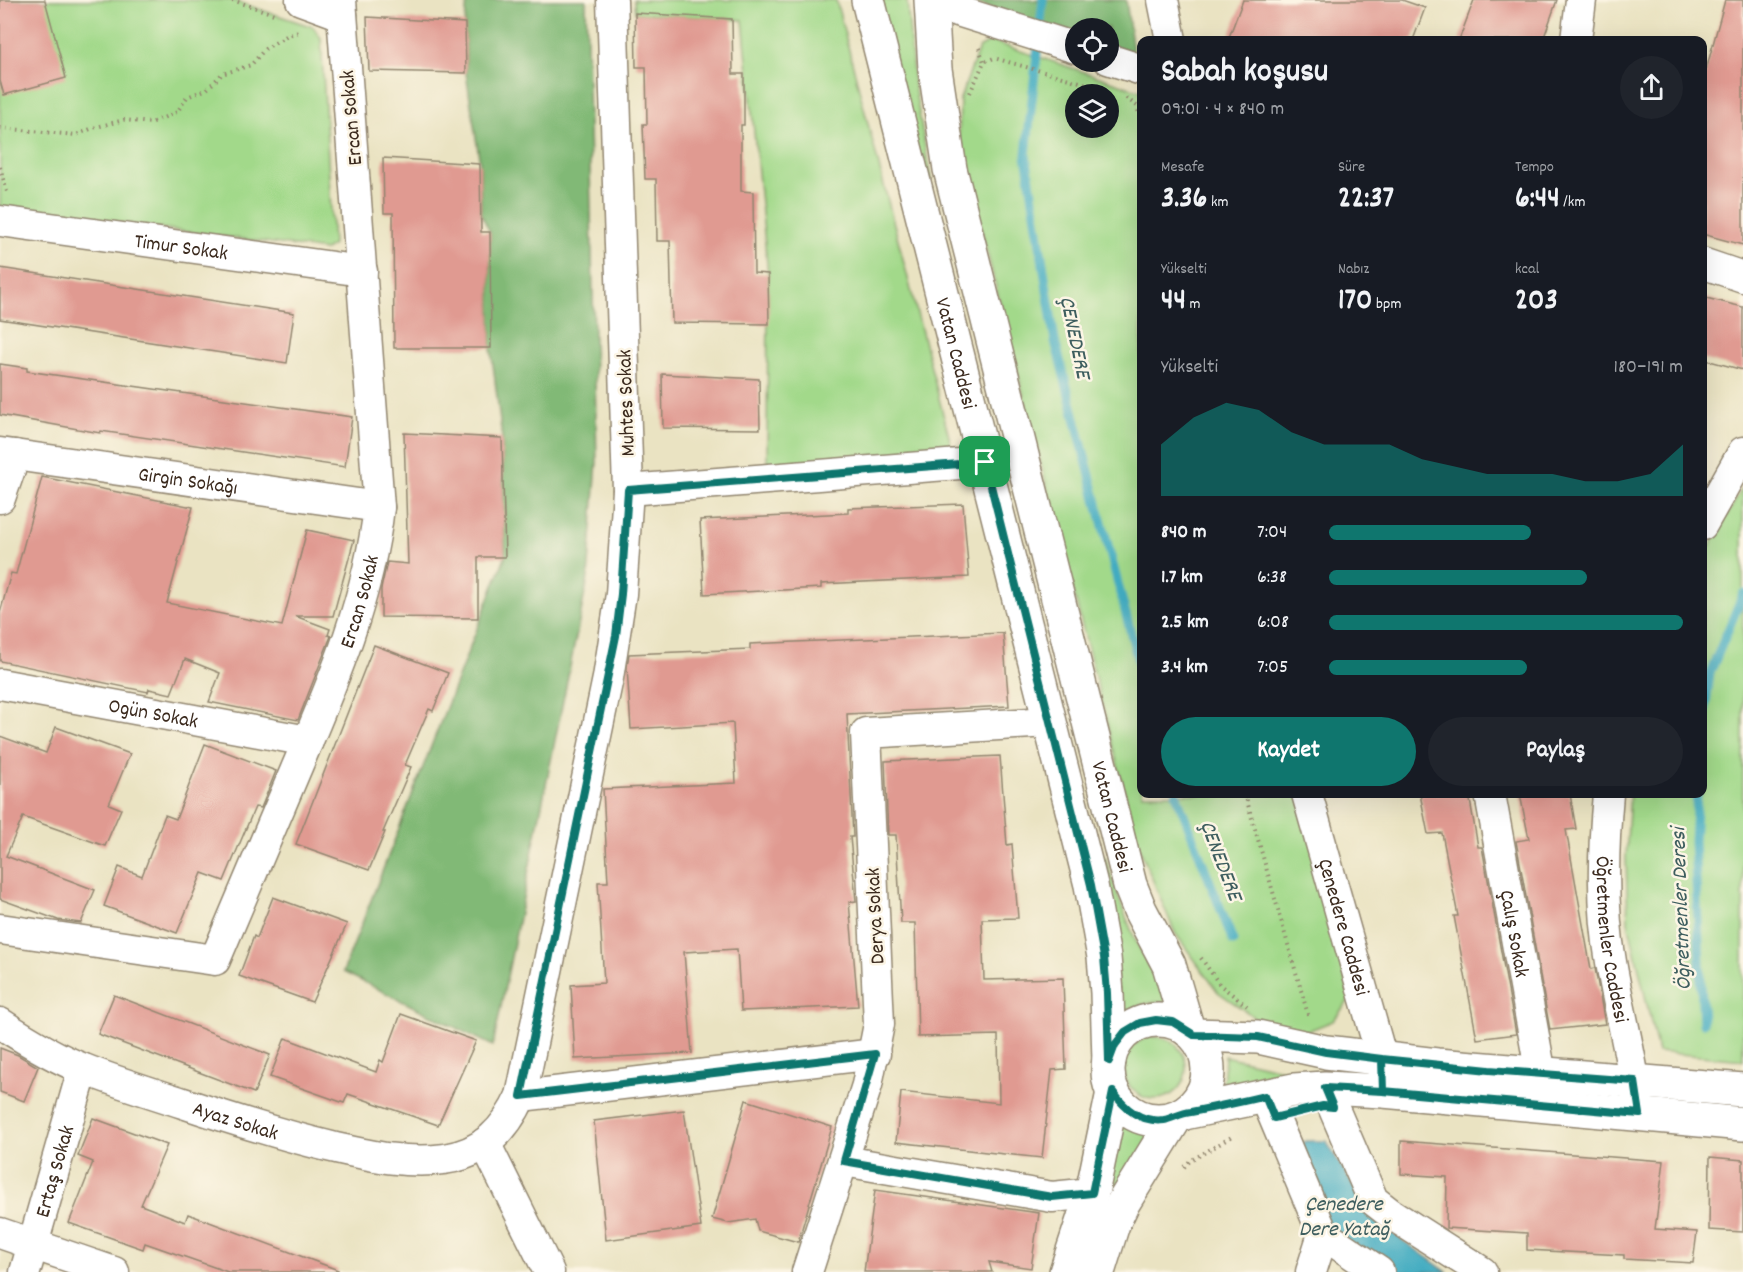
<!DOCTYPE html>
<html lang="tr">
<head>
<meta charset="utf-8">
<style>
  body { margin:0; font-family:Dekko,sans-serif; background:#20242c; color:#f1f3f6; height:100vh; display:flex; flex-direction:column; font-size:22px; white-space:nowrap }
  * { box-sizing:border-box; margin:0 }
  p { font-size:20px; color:#9ea1a6 }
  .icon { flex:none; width:33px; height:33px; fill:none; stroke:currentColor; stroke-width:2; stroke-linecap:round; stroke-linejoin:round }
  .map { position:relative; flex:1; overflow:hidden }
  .side { position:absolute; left:1137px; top:36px; width:570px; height:762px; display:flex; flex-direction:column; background:#171b24; border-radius:12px; box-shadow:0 6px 24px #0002 }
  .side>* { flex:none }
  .controls { position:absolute; left:1065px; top:18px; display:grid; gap:12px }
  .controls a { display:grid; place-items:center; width:54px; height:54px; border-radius:50%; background:#171b24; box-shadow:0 6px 24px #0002; font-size:30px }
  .pin { position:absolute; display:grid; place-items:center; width:51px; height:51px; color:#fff; margin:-26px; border-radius:12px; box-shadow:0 3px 9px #0006 }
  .round { display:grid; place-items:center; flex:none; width:63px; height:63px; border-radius:32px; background:#20242c }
  .summary { display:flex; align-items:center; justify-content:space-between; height:102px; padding:0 24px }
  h1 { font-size:33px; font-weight:700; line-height:45px }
  .metrics { display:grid; grid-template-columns:repeat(3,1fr); gap:9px; height:102px; padding:6px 24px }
  .metrics div { display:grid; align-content:center }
  .metrics b { font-size:30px; font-weight:700 }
  .metrics small { font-size:16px; font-weight:400 }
  .metrics p { font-size:16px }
  .chart { height:168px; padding:12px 24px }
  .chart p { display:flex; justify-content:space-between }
  .chart svg { width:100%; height:108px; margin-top:6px; fill:#0f766e; opacity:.7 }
  .primary-button { display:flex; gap:12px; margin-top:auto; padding:12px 24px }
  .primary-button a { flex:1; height:69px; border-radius:36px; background:#0f766e; color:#fff; font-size:24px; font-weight:700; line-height:69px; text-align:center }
  .primary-button a+a { background:#20242c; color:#f1f3f6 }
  ul { padding:0 24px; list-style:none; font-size:20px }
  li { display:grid; grid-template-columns:96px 72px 1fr; align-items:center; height:45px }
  li i { height:15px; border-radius:8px; background:#0f766e }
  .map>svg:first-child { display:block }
  .green { fill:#a2d98a; stroke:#6e8254; stroke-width:1.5; fill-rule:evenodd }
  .forest { fill:#81b976; stroke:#5e724a; stroke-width:1.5 }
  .water { fill:#42acc1; stroke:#3e6b70; stroke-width:1.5 }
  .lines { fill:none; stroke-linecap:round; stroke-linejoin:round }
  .stream { stroke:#42acc1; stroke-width:9 }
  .building { fill:#e09a91 }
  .minor-casing { stroke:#928670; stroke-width:33 }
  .major-casing { stroke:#928670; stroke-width:36 }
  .path { stroke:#928670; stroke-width:4; stroke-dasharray:1.5 4.5; stroke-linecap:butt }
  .minor { stroke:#fff; stroke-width:30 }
  .major { stroke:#fff; stroke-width:33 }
  .route-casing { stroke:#fff; stroke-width:12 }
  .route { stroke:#0f766e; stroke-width:8 }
  .labels { text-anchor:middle; stroke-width:5; stroke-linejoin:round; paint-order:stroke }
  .street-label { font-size:21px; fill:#3b2a1e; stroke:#fcf5e5 }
  .water-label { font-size:22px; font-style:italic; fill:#3e5e5f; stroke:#fcf5e5 }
</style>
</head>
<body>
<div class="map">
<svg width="1743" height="1272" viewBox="0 0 1743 1272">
  <rect width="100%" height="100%" fill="#fcf5e5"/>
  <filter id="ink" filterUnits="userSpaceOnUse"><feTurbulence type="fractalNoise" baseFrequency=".0167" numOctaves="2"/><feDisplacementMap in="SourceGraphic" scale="12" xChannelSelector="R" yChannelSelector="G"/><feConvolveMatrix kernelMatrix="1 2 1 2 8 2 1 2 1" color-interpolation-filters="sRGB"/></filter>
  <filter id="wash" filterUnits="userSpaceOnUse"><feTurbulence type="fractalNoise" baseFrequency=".008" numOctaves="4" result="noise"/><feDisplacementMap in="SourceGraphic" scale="24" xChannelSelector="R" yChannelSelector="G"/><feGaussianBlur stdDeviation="1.35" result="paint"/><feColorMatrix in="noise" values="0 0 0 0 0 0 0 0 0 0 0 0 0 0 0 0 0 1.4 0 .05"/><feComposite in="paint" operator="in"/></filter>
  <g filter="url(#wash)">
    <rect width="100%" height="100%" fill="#eae3c2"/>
    <!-- green -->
    <g class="green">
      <polygon points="0,0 232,0 313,27 321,38 333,245 325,250 0,207"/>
      <polygon points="634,0 836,0 956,464 767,479 768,274 743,20 635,13"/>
      <polygon points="877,0 907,0 914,85 931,180 920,182"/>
      <path d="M991 41 1141 91 1142 794H1304L1350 999 1333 1021 1300 1034 1267 1026 1218 992 1175 933 1138 845 959 142 960 99 979 48ZM1076 94H1108V128H1076Z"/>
      <polygon points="1743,487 1743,1060 1658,1052 1628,922 1626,857 1630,794 1702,794 1703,558"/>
      <path d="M1098 857H1105C1123 911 1137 957 1174 1002 1152 1001 1140 1004 1121 1013Z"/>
      <circle cx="1155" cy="1068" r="31"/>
      <polygon points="1225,1056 1285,1070 1344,1075 1223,1086"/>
      <polygon points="1114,1117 1127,1127 1161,1133 1091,1216"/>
    </g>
    <!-- forest -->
    <g class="forest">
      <polygon points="467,0 586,0 597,462 588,578 493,1046 343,972 505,557 502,438 491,348 490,232 481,214 480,164 466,73 465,23"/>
      <polygon points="966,0 1126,0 1133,52 1109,45 1108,28 1076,28 1075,34"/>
    </g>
    <!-- water -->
    <polygon class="water" points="1306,1141 1326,1141 1373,1219 1447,1272 1388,1272 1326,1232 1295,1146"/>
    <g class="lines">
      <!-- stream -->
      <g class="stream">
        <polyline points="1043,0 1026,155 1055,341 1142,676"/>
        <polyline points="1702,735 1710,673 1743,594"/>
        <polyline points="1176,794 1233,941"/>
        <polyline points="1697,794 1694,841 1703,1023"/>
      </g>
    </g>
    <g id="blocks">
      <!-- building -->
      <g class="building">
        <polygon points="0,0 45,0 66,78 4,95 0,81"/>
        <polygon points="1243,0 1402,0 1425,8 1413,40 1228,40"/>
        <polygon points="1474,0 1557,0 1543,40 1459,40"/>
        <polygon points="1725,0 1743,0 1743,245 1702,234 1702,85"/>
        <polygon points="635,13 732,19 733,74 744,74 744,125 741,125 741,191 753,192 754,273 768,274 769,324 672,323 670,241 657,241 656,179 645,179 643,124 647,124 646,67 636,67"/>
        <polygon points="367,17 465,23 466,73 369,71"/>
        <polygon points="383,158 480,164 481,232 490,232 491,348 394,348 393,213 384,213"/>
        <polygon points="0,268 294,313 287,363 0,319"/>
        <polygon points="1702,297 1743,307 1743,370 1702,359"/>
        <polygon points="0,364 27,368 27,371 352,417 345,467 101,431 100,433 0,415"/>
        <polygon points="662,374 759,379 760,429 663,428"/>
        <polygon points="404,433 502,438 505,557 478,557 478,618 381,617 381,589 387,562 408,564"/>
        <polygon points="42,477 193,507 167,603 282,626 307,530 354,540 333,616 295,616 330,629 328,635 331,636 298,720 209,702 220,673 185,659 171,694 149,689 148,692 0,661 0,613 11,573 16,574"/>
        <polygon points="963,504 969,577 821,584 821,588 704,594 700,520 848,513 848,508"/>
        <polygon points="1003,633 1009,706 847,714 853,837 850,837 856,901 849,902 858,1006 741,1011 737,949 684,952 692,1053 575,1059 571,985 604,983 598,882 608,882 603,789 736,783 733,723 631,729 627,667 629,654 750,649 750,644"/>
        <polygon points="374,645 448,673 433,711 429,709 405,765 411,767 383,832 385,832 369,870 296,844"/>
        <polygon points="56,727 130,754 109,804 121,809 105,846 23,817 6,856 95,890 81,923 58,920 0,899 0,736 46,753"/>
        <polygon points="205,744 276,771 261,808 255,807 224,881 202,873 177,933 104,906 119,867 142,876 165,815 176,819"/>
        <polygon points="1000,756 1007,845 1012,844 1018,918 982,919 984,980 1063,978 1066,1069 1052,1070 1042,1158 896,1142 901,1092 999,1103 998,1035 918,1037 915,923 901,923 896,835 888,835 885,761"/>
        <polygon points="1420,794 1469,794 1478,847 1482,847 1516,1034 1477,1039 1454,916 1458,916 1442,833 1428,834"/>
        <polygon points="1520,794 1570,794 1576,829 1566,830 1591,969 1595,968 1605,1024 1550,1030 1516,841 1529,839"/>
        <polygon points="273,897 347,924 312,1002 239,976 254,936 257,938"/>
        <polygon points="114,995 270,1055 254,1093 98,1034"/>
        <polygon points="401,1014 476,1041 438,1125 348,1094 344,1103 270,1077 285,1038 376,1072 380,1060 383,1062"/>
        <polygon points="0,1048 18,1055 38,1067 24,1101 0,1092"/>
        <polygon points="746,1100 832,1127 798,1242 758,1231 755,1219 728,1223 712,1219"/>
        <polygon points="684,1110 701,1227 606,1240 594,1121"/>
        <polygon points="93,1118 167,1145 141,1205 185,1222 188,1214 338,1270 337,1272 228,1272 145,1243 143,1249 69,1223 93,1162 78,1156"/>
        <polygon points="1401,1141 1664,1161 1655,1229 1697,1232 1693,1263 1624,1259 1624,1255 1527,1250 1527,1233 1446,1228 1447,1177 1401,1174"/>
        <polygon points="1710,1157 1743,1160 1743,1232 1709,1230"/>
        <polygon points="875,1190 1039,1213 1031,1268 989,1262 992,1272 864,1272"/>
      </g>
    </g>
  </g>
  <g filter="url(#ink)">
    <use href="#blocks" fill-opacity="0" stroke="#928670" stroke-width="1.5"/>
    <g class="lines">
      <defs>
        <g id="minor">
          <polyline points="301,0 342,15"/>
          <polyline points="1163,0 1171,40"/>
          <polyline points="932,3 1076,48"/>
          <polyline points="1576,40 1581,0"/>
          <polyline points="1108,59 1142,70"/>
          <path id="s1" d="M0 221 362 271"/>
          <polyline points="1702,263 1743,277"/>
          <path id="s2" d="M0 453 379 507"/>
          <polyline points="628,490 985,462"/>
          <polyline points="0,498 15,455"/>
          <polyline points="1702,525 1743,452"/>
          <path id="s3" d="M0 684 308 741"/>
          <path id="s4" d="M1307 794 1382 1059 1383 1080"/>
          <path id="s5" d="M1490 794 1541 1075"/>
          <path id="s6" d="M1608 794C1603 849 1601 906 1611 962 1619 1010 1632 1057 1638 1105"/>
          <path id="s7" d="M0 929 215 960C243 894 271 828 299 762 334 680 369 597 379 507L341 0"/>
          <path id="s8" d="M0 1023C26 1040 55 1058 84 1069 116 1082 150 1092 183 1103 234 1120 284 1136 336 1148 371 1156 408 1164 444 1159 483 1154 506 1129 521 1096L608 678 621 594 628 490 612 0"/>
          <polyline points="1325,1088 1373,1200 1391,1214 1482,1272"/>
          <polyline points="521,1096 875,1054"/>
          <polyline points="1265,1096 1323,1234 1311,1272"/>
          <polyline points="485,1143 549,1272"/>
          <polyline points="844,1161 1052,1197 1092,1193"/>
          <polyline points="0,1233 114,1272"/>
          <polyline points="1323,1234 1379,1272"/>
          <path id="s9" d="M25 1272 83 1069"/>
          <polyline points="807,1272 867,1085 879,1024 866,733 1049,722"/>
        </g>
        <g id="major">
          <path id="s10" d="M868 0 1091 885 1104 957 1107 993 1109 1061"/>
          <path id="s11" d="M931 0 935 69 950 169 1130 885 1140 910 1169 965 1188 1030"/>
          <circle cx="1158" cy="1070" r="50"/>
          <polyline points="1194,1035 1258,1037 1326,1052 1437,1065 1743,1090"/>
          <polyline points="1184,1113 1294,1090 1325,1088 1383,1091 1743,1124"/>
          <polyline points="1066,1272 1092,1193 1113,1092"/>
          <polyline points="1098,1272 1113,1224 1123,1203 1176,1117"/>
        </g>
      </defs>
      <!-- minor casing -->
      <use href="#minor" class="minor-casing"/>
      <!-- major casing -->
      <use href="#major" class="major-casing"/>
      <!-- path -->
      <g class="path">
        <polyline points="232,0 277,15"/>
        <polyline points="979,48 984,62"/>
        <polyline points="970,93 984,62 994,58 1094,86"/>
        <polyline points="1126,98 1137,106 1142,125"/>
        <polyline points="0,128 76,135 93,128 124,120 151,123 177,112 187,97 207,89 222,74 251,65 265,49 288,35 299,32"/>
        <polyline points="0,167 7,192"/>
        <polyline points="1245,794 1309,1018"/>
        <polyline points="1201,958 1220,985 1247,1006"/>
        <polyline points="1184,1167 1190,1161 1233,1136"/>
      </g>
      <!-- minor -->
      <use href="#minor" class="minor"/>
      <!-- major -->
      <use href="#major" class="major"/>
    </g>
  </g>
  <g class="lines" filter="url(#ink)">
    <defs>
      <path id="route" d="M985 462 628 490 621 594 616 636 521 1096 875 1054 844 1161 1052 1197 1092 1193 1113 1092C1125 1109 1141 1123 1164 1120 1173 1118 1181 1113 1191 1112 1216 1107 1240 1102 1265 1096L1274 1118 1323 1106 1333 1107 1325 1088 1383 1091 1382 1059 1489 1070 1635 1081 1640 1114 1383 1091 1382 1059 1326 1052 1258 1037 1194 1035 1173 1022 1156 1020 1140 1023 1125 1032 1115 1045 1109 1061 1107 993 1104 957 1091 885 985 462"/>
    </defs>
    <!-- route casing -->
    <use href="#route" class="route-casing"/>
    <!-- route -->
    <use href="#route" class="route"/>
  </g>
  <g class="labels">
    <!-- street labels -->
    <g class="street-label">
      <text transform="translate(350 118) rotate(-95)" y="7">Ercan Sokak</text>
      <text dy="7" stroke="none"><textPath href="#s1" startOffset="183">Timur Sokak</textPath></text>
      <text dy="7" stroke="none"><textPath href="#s10" startOffset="364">Vatan Caddesi</textPath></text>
      <text transform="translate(625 403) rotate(-92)" y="7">Muhtes Sokak</text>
      <text dy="7" stroke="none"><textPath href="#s2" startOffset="190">Girgin Sokağı</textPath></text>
      <text dy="7" stroke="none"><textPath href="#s7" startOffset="604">Ercan Sokak</textPath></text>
      <text dy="7" stroke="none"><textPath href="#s3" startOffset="156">Ogün Sokak</textPath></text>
      <text dy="7" stroke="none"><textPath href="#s11" startOffset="838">Vatan Caddesi</textPath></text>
      <text transform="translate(874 916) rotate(-93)" y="7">Derya Sokak</text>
      <text dy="7" stroke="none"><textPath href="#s4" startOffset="138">Çenedere Caddesi</textPath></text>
      <text dy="7" stroke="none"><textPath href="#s5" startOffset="142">Çalış Sokak</textPath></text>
      <text dy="7" stroke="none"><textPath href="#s6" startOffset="146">Öğretmenler Caddesi</textPath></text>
      <text dy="7" stroke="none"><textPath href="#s8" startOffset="256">Ayaz Sokak</textPath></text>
      <text dy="7" stroke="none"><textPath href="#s9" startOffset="105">Ertaş Sokak</textPath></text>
    </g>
    <!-- water labels -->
    <g class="water-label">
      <text transform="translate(1077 337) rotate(78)" y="8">ÇENEDERE</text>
      <text transform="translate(1223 860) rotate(69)" y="8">ÇENEDERE</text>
      <text transform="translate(1679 909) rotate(-92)" y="8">Öğretmenler Deresi</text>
      <text x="1344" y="1210">Çenedere<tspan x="1344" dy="25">Dere Yatağ</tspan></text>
    </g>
  </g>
</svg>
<div class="controls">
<a><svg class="icon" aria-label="locate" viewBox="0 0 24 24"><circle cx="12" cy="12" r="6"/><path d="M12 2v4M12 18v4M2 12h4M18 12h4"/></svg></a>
<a><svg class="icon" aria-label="layers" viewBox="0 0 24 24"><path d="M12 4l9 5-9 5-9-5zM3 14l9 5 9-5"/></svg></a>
</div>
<div class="pin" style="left:985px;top:462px;background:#1e9e55"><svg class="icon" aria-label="arrive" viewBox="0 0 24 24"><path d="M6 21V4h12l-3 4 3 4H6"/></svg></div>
<section class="side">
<div class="summary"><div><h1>Sabah koşusu</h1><p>09:01 · 4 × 840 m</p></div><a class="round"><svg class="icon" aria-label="share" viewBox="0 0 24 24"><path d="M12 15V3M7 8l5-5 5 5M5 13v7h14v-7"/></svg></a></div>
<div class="metrics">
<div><p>Mesafe</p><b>3.36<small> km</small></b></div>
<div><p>Süre</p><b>22:37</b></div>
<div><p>Tempo</p><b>6:44<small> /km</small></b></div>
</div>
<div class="metrics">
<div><p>Yükselti</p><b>44<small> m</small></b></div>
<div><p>Nabız</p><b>170<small> bpm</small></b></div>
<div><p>kcal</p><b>203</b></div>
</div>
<div class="chart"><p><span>Yükselti</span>180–191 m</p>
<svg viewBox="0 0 160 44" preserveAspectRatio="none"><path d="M0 44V23L10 12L20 6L30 9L40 18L50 23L60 23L70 23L80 29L90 32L100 35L110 35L120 35L130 38L140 38L150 35L160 23V44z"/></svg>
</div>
<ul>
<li><b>840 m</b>7:04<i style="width:57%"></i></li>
<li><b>1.7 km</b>6:38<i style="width:73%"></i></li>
<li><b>2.5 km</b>6:08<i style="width:100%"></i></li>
<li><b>3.4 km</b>7:05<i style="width:56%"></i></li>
</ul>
<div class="primary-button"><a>Kaydet</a><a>Paylaş</a></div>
</section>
</div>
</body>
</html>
